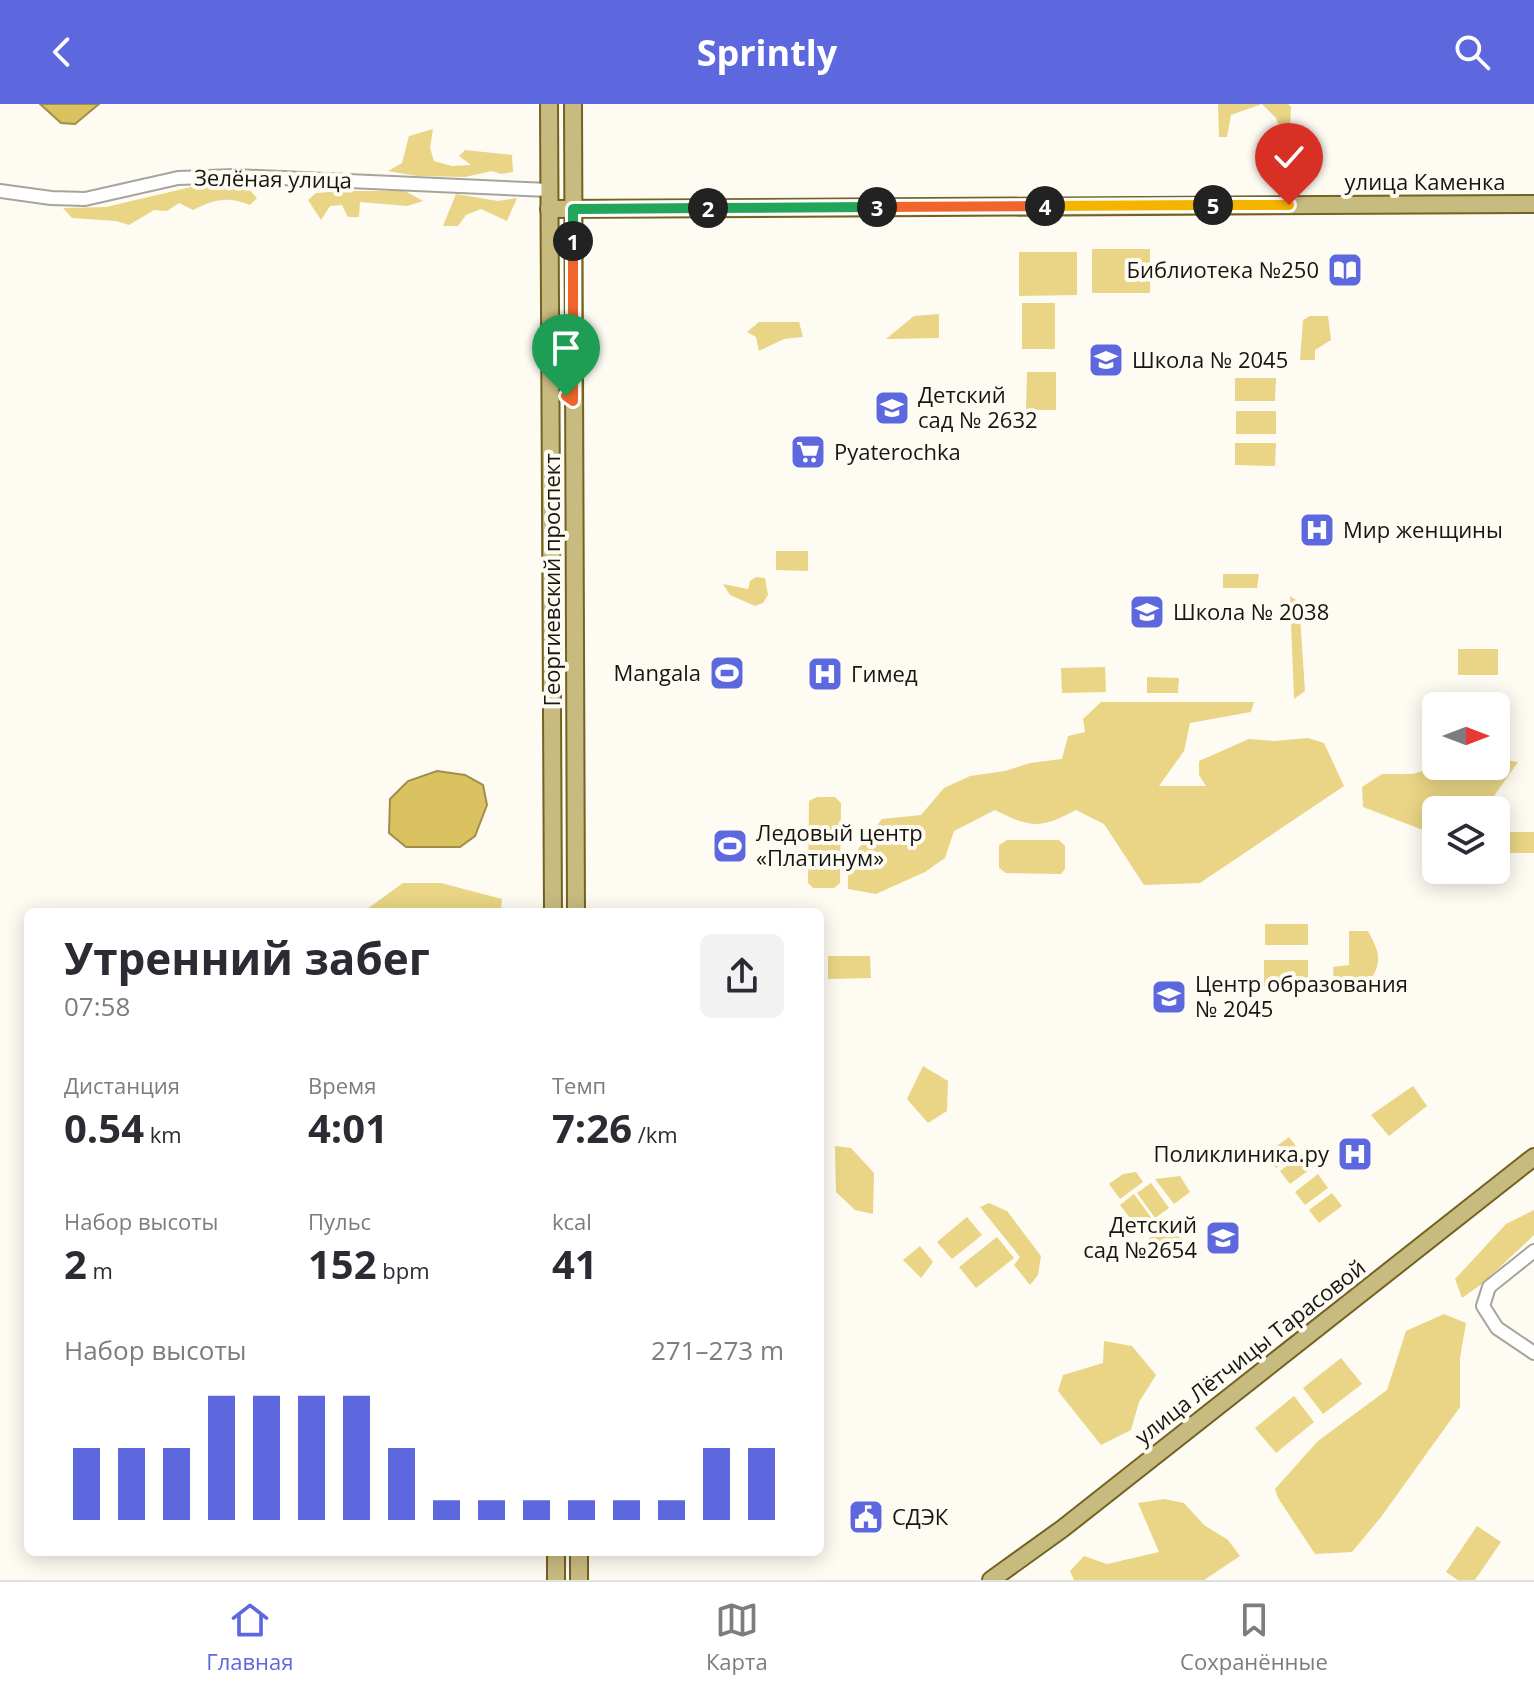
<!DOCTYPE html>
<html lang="ru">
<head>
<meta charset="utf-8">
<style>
  body { margin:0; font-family:"Open Sans",sans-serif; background:#f2f2f3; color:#2b2b33; height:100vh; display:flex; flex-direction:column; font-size:30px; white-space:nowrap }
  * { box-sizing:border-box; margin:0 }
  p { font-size:26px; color:#7c7c81 }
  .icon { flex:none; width:44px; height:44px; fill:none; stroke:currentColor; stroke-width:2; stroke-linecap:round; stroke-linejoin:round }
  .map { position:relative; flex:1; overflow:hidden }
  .side { position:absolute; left:24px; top:804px; width:800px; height:648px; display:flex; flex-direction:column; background:#fff; border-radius:12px; box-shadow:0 4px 20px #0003 }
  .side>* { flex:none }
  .needle { width:52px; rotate:90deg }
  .buttons { position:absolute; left:1422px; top:588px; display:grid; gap:16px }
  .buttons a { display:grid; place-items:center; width:88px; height:88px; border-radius:12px; background:#fff; box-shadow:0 4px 20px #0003; font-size:40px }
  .pin { position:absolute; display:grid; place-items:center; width:68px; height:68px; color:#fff; margin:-82px -34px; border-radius:50% 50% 50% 0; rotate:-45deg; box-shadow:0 0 8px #0007 }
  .pin .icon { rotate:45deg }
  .km { position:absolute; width:40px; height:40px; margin:-20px; border-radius:50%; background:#222; color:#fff; font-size:22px; line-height:40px; text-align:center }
  .round { display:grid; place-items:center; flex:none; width:84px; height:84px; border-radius:12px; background:#f2f2f3 }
  .headline { display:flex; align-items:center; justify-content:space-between; height:136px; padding:0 40px }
  h1 { font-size:44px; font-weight:700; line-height:60px }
  .figures { display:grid; grid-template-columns:repeat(3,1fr); gap:12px; height:136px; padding:8px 40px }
  .figures div { display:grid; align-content:center }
  .figures b { font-size:40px; font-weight:700 }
  .figures small { font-size:22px; font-weight:400 }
  .figures p { font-size:22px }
  .chart { height:224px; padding:16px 40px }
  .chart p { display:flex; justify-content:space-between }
  .chart svg { width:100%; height:144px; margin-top:8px; stroke:#5d68df; stroke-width:6 }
  header { display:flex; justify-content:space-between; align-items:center; height:104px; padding:0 40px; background:#5d68df; color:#fff; font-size:36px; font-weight:700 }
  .dock { display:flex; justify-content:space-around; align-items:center; height:112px; border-top:2px solid #e1e1e2; background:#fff; font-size:22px; color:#7c7c81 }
  .dock a { display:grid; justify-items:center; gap:4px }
  .dock .on { color:#5d68df }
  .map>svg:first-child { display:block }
  .green { fill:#e9d585 }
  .water { fill:#dbc260; stroke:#a08e49; stroke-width:2 }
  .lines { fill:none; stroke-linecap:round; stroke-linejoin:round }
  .minor-casing { stroke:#a6a49c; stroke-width:16 }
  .major-casing { stroke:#726323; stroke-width:20 }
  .minor { stroke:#fff; stroke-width:12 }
  .major { stroke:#c8bb80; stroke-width:16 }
  .split-1-casing { stroke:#fff; stroke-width:16 }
  .split-2-casing { stroke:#fff; stroke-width:16 }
  .split-3-casing { stroke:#fff; stroke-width:16 }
  .split-4-casing { stroke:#fff; stroke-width:16 }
  .split-5-casing { stroke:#fff; stroke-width:16 }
  .split-6-casing { stroke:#fff; stroke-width:16 }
  .split-1 { stroke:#f0652b; stroke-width:10 }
  .split-2 { stroke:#22a559; stroke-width:10 }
  .split-3 { stroke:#22a559; stroke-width:10 }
  .split-4 { stroke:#f0652b; stroke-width:10 }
  .split-5 { stroke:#f5b400; stroke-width:10 }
  .split-6 { stroke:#f5b400; stroke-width:10 }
  .labels { text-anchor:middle; stroke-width:8; stroke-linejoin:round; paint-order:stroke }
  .street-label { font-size:22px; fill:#161612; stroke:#fefbf2 }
  .poi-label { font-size:22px; fill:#161612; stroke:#fefbf2; text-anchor:start }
</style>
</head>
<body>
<header><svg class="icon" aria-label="back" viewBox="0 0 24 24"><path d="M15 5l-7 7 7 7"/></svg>Sprintly<svg class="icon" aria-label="search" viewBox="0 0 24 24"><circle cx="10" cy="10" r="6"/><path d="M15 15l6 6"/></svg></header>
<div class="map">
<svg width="1534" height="1476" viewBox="0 0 1534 1476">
  <rect width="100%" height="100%" fill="#fefbf2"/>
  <!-- green -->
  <g class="green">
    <polygon points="1218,0 1288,0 1291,3 1290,23 1280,25 1276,14 1262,0 1231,11 1227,33 1219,33"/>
    <polygon points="433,25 430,44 434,57 452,62 471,61 459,52 465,46 512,51 513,68 501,70 492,67 465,73 417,72 388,67 402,59 409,32"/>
    <path d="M246 82 257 94 250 101C228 92 214 95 193 106L179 99 167 107 154 106 129 121 116 117 72 114 63 104 106 103 191 83Z"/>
    <polygon points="342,87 405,87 423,97 407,102 360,98 359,113 348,113 342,101 330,102 321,116 308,96 316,89"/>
    <polygon points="456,90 498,97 517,94 507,117 481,105 466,111 458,122 443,122"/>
    <rect x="1092" y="145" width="58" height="44"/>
    <polygon points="1019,148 1077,148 1077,191 1019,192"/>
    <rect x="1022" y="199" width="33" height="46"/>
    <polygon points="939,210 939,234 886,235 914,212"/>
    <polygon points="1310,212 1328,212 1331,236 1315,246 1315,256 1300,256 1303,216"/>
    <polygon points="759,218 799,218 803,233 784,235 759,247 756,233 747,228"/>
    <polygon points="1027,268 1056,268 1056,306 1026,306"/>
    <polygon points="1235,274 1276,274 1275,297 1235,297"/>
    <rect x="1236" y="307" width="40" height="23"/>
    <polygon points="1235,339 1276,339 1275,362 1235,361"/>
    <polygon points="776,447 808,447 808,467 776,466"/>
    <polygon points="1223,470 1259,470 1257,484 1223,484"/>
    <polygon points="756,473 765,474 768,491 763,499 755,502 730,491 723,480 748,485 750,477"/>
    <polygon points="1290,492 1299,498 1305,587 1294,595"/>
    <rect x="1458" y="545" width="40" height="26"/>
    <polygon points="1105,563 1106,588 1062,589 1061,564"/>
    <polygon points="1147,573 1179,574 1178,589 1147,589"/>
    <path d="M1101 598H1254L1251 608 1190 619 1184 647 1159 682H1206L1199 671V657L1249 635 1274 637 1308 634 1324 639 1344 682 1200 779 1144 781 1104 720 1076 706C1041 725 1030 724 995 706L954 727 945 754 925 768 876 790 848 785C846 753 863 739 882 715L921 711 944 684 970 672 1005 667 1030 659 1062 655 1068 632 1085 628 1083 615Z"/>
    <polygon points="1496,655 1518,658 1487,702 1481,706 1436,706 1436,731 1363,703 1362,683 1382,670 1413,670 1437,662 1461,662 1472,669 1485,662 1496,662"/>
    <polygon points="817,693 835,693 841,699 840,779 834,784 813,784 808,779 809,697"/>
    <rect x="1496" y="728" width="38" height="21"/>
    <polygon points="1007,736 1059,736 1065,742 1065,765 1061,770 1006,769 999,764 999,741"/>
    <polygon points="403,779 441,779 502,795 501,808 369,808 367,805"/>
    <rect x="1265" y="820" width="43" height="21"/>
    <path d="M1349 827H1368C1381 851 1383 860 1366 882L1334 883 1333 863 1349 861Z"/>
    <polygon points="870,852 871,874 828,875 828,852"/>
    <rect x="1264" y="856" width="44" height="28"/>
    <polygon points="923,962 948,977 947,1007 928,1019 907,995"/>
    <polygon points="1413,982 1427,1002 1389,1032 1371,1011"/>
    <polygon points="1289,1033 1299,1046 1276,1064 1266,1050"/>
    <polygon points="835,1042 851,1044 874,1069 873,1110 855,1106 836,1088"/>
    <polygon points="1303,1050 1313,1063 1290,1080 1280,1067"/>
    <polygon points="1136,1068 1143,1078 1120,1095 1109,1080 1123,1070"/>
    <polygon points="1318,1070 1328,1084 1305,1101 1295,1088"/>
    <polygon points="1180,1072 1190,1088 1174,1100 1155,1075"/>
    <polygon points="1151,1079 1169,1104 1155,1114 1137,1089"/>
    <polygon points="1332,1089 1342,1102 1319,1119 1309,1106"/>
    <polygon points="1134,1090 1153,1116 1139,1126 1120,1101"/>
    <polygon points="989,1099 1007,1107 1041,1152 1038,1171 1030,1181 1014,1161 1020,1153 980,1103"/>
    <polygon points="1534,1106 1534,1131 1483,1179 1462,1194 1455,1175 1506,1120"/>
    <polygon points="967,1113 982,1131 952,1155 937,1138"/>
    <polygon points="1169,1119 1181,1135 1160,1152 1148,1135"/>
    <polygon points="997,1133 1014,1154 976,1184 959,1163"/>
    <polygon points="920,1142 933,1158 921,1174 903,1156"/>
    <polygon points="1444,1210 1466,1219 1460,1254 1460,1303 1381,1413 1352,1448 1315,1450 1278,1394 1275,1385 1318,1337 1387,1286 1406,1227"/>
    <polygon points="1104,1237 1132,1242 1156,1271 1139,1298 1131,1326 1101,1341 1058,1287 1063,1271 1103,1259"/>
    <polygon points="1341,1254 1362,1280 1323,1310 1303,1284"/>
    <polygon points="1294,1292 1314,1318 1276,1349 1255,1324"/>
    <polygon points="1164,1395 1184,1399 1204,1421 1228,1436 1240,1452 1204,1476 1074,1476 1070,1467 1084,1452 1107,1460 1159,1448 1138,1399"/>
    <polygon points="1477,1422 1501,1438 1475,1476 1458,1476 1446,1468"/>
  </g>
  <!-- water -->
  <g class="water">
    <polygon points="40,0 99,0 75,20 61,19"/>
    <polygon points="437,667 465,671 483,681 487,701 475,732 460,743 406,743 389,729 390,695 408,677"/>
  </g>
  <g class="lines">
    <defs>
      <g id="minor">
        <polyline points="0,87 51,94 85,95 178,74 235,72 549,86"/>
        <polyline points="1534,1147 1489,1183 1483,1202 1497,1224 1534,1249"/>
      </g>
      <g id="major">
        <polyline points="549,0 553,808"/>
        <polyline points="573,0 576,808"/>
        <polyline points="549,105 1534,100"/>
        <polyline points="556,1448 556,1476"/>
        <polyline points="579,1448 579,1476"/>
        <polyline points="991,1476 1062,1425 1534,1053"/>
      </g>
    </defs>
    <!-- minor casing -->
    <use href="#minor" class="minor-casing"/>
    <!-- major casing -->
    <use href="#major" class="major-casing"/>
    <!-- minor -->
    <use href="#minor" class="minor"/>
    <!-- major -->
    <use href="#major" class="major"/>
  </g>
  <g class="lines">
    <defs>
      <polyline id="split-1" points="566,292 573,297 573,137"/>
      <polyline id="split-2" points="573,137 573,105 708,104"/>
      <polyline id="split-3" points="708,104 877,103"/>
      <polyline id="split-4" points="877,103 1045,102"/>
      <polyline id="split-5" points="1045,102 1213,101"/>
      <polyline id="split-6" points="1213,101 1289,101"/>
    </defs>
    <!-- split-1 casing -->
    <use href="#split-1" class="split-1-casing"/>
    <!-- split-2 casing -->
    <use href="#split-2" class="split-2-casing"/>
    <!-- split-3 casing -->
    <use href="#split-3" class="split-3-casing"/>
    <!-- split-4 casing -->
    <use href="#split-4" class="split-4-casing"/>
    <!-- split-5 casing -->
    <use href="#split-5" class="split-5-casing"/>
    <!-- split-6 casing -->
    <use href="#split-6" class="split-6-casing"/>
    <!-- split-1 -->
    <use href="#split-1" class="split-1"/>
    <!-- split-2 -->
    <use href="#split-2" class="split-2"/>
    <!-- split-3 -->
    <use href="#split-3" class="split-3"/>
    <!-- split-4 -->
    <use href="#split-4" class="split-4"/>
    <!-- split-5 -->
    <use href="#split-5" class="split-5"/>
    <!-- split-6 -->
    <use href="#split-6" class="split-6"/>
  </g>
  <!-- icons -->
  <defs>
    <symbol id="library-square" viewBox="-11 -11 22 22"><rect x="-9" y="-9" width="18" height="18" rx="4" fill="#5d68df" stroke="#fefbf2"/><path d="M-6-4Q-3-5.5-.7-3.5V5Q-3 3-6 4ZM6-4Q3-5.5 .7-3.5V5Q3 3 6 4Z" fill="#fff"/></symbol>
    <symbol id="school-square" viewBox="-11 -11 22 22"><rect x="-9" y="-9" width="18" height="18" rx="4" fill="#5d68df" stroke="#fefbf2"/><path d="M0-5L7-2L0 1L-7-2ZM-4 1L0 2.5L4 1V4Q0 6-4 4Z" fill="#fff"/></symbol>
    <symbol id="supermarket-square" viewBox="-11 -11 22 22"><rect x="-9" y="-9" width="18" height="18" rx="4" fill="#5d68df" stroke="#fefbf2"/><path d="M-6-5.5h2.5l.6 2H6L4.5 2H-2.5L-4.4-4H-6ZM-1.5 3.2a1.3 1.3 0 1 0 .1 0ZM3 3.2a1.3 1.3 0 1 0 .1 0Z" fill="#fff"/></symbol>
    <symbol id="hospital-square" viewBox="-11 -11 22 22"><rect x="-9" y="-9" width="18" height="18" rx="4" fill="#5d68df" stroke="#fefbf2"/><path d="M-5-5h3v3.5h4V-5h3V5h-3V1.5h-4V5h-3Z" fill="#fff"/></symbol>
    <symbol id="stadium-square" viewBox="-11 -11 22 22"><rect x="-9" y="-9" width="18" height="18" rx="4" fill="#5d68df" stroke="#fefbf2"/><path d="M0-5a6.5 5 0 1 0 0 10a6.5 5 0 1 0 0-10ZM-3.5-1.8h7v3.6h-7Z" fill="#fff"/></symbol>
    <symbol id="civic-square" viewBox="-11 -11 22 22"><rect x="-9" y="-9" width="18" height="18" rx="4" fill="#5d68df" stroke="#fefbf2"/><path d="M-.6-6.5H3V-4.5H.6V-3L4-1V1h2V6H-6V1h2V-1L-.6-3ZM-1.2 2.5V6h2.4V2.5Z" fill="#fff"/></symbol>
  </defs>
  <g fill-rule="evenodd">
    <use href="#library-square" x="1325" y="146" width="40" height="40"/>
    <use href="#school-square" x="1086" y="236" width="40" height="40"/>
    <use href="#school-square" x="872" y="284" width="40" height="40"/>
    <use href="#supermarket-square" x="788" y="328" width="40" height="40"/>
    <use href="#hospital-square" x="1297" y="406" width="40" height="40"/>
    <use href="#school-square" x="1127" y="488" width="40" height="40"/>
    <use href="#stadium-square" x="707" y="549" width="40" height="40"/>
    <use href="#hospital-square" x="805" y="550" width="40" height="40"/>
    <use href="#stadium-square" x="710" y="722" width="40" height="40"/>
    <use href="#school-square" x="1149" y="873" width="40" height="40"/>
    <use href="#hospital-square" x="1335" y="1030" width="40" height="40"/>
    <use href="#school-square" x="1203" y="1114" width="40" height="40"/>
    <use href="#civic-square" x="846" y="1393" width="40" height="40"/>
  </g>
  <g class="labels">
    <!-- street labels -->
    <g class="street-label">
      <text transform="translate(273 75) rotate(1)" y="8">Зелёная улица</text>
      <text x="1425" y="86">улица Каменка</text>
      <text transform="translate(552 476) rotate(-90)" y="8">Георгиевский проспект</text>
      <text transform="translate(1250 1248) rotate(-38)" y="8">улица Лётчицы Тарасовой</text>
    </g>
    <!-- poi labels -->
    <g class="poi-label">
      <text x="1319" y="174" text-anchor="end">Библиотека №250</text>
      <text x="1132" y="264">Школа № 2045</text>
      <text x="918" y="299">Детский<tspan x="918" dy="25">сад № 2632</tspan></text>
      <text x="834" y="356">Pyaterochka</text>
      <text x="1343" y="434">Мир женщины</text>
      <text x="1173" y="516">Школа № 2038</text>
      <text x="701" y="577" text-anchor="end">Mangala</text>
      <text x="851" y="578">Гимед</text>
      <text x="756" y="737">Ледовый центр<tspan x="756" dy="25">«Платинум»</tspan></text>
      <text x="1195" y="888">Центр образования<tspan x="1195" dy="25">№ 2045</tspan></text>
      <text x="1329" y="1058" text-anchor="end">Поликлиника.ру</text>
      <text x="1197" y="1129" text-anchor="end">Детский<tspan x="1197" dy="25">сад №2654</tspan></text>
      <text x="892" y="1421">СДЭК</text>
    </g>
  </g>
</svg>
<div class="buttons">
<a><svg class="needle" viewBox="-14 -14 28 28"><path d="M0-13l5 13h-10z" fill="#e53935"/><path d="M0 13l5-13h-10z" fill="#7c7c81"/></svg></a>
<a><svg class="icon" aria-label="layers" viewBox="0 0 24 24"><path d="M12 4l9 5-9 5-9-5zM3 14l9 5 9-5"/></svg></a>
</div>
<div class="pin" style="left:566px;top:292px;background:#1e9e55"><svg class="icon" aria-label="arrive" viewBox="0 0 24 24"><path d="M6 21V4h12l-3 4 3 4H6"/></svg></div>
<div class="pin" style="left:1289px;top:101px;background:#d93025"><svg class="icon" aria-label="check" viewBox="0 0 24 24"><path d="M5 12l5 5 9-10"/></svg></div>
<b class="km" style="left:573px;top:137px">1</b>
<b class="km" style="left:708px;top:104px">2</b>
<b class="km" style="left:877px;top:103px">3</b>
<b class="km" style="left:1045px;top:102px">4</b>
<b class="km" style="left:1213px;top:101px">5</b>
<section class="side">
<div class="headline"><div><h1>Утренний забег</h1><p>07:58</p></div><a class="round"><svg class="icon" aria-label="share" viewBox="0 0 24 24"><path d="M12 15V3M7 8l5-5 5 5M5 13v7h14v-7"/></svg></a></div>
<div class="figures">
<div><p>Дистанция</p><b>0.54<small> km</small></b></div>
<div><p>Время</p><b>4:01</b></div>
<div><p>Темп</p><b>7:26<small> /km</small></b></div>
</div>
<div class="figures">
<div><p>Набор высоты</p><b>2<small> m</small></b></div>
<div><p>Пульс</p><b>152<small> bpm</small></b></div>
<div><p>kcal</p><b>41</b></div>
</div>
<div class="chart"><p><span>Набор высоты</span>271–273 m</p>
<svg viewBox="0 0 160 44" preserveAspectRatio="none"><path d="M5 44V22M15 44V22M25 44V22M35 44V6M45 44V6M55 44V6M65 44V6M75 44V22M85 44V38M95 44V38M105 44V38M115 44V38M125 44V38M135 44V38M145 44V22M155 44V22"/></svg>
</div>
</section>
</div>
<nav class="dock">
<a class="on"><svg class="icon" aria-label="home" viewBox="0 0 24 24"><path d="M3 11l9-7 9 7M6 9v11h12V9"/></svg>Главная</a>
<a><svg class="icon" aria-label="map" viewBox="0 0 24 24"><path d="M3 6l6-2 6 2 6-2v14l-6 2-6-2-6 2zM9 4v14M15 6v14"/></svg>Карта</a>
<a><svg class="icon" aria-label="saved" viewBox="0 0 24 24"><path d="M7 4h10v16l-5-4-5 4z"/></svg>Сохранённые</a>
</nav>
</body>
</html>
